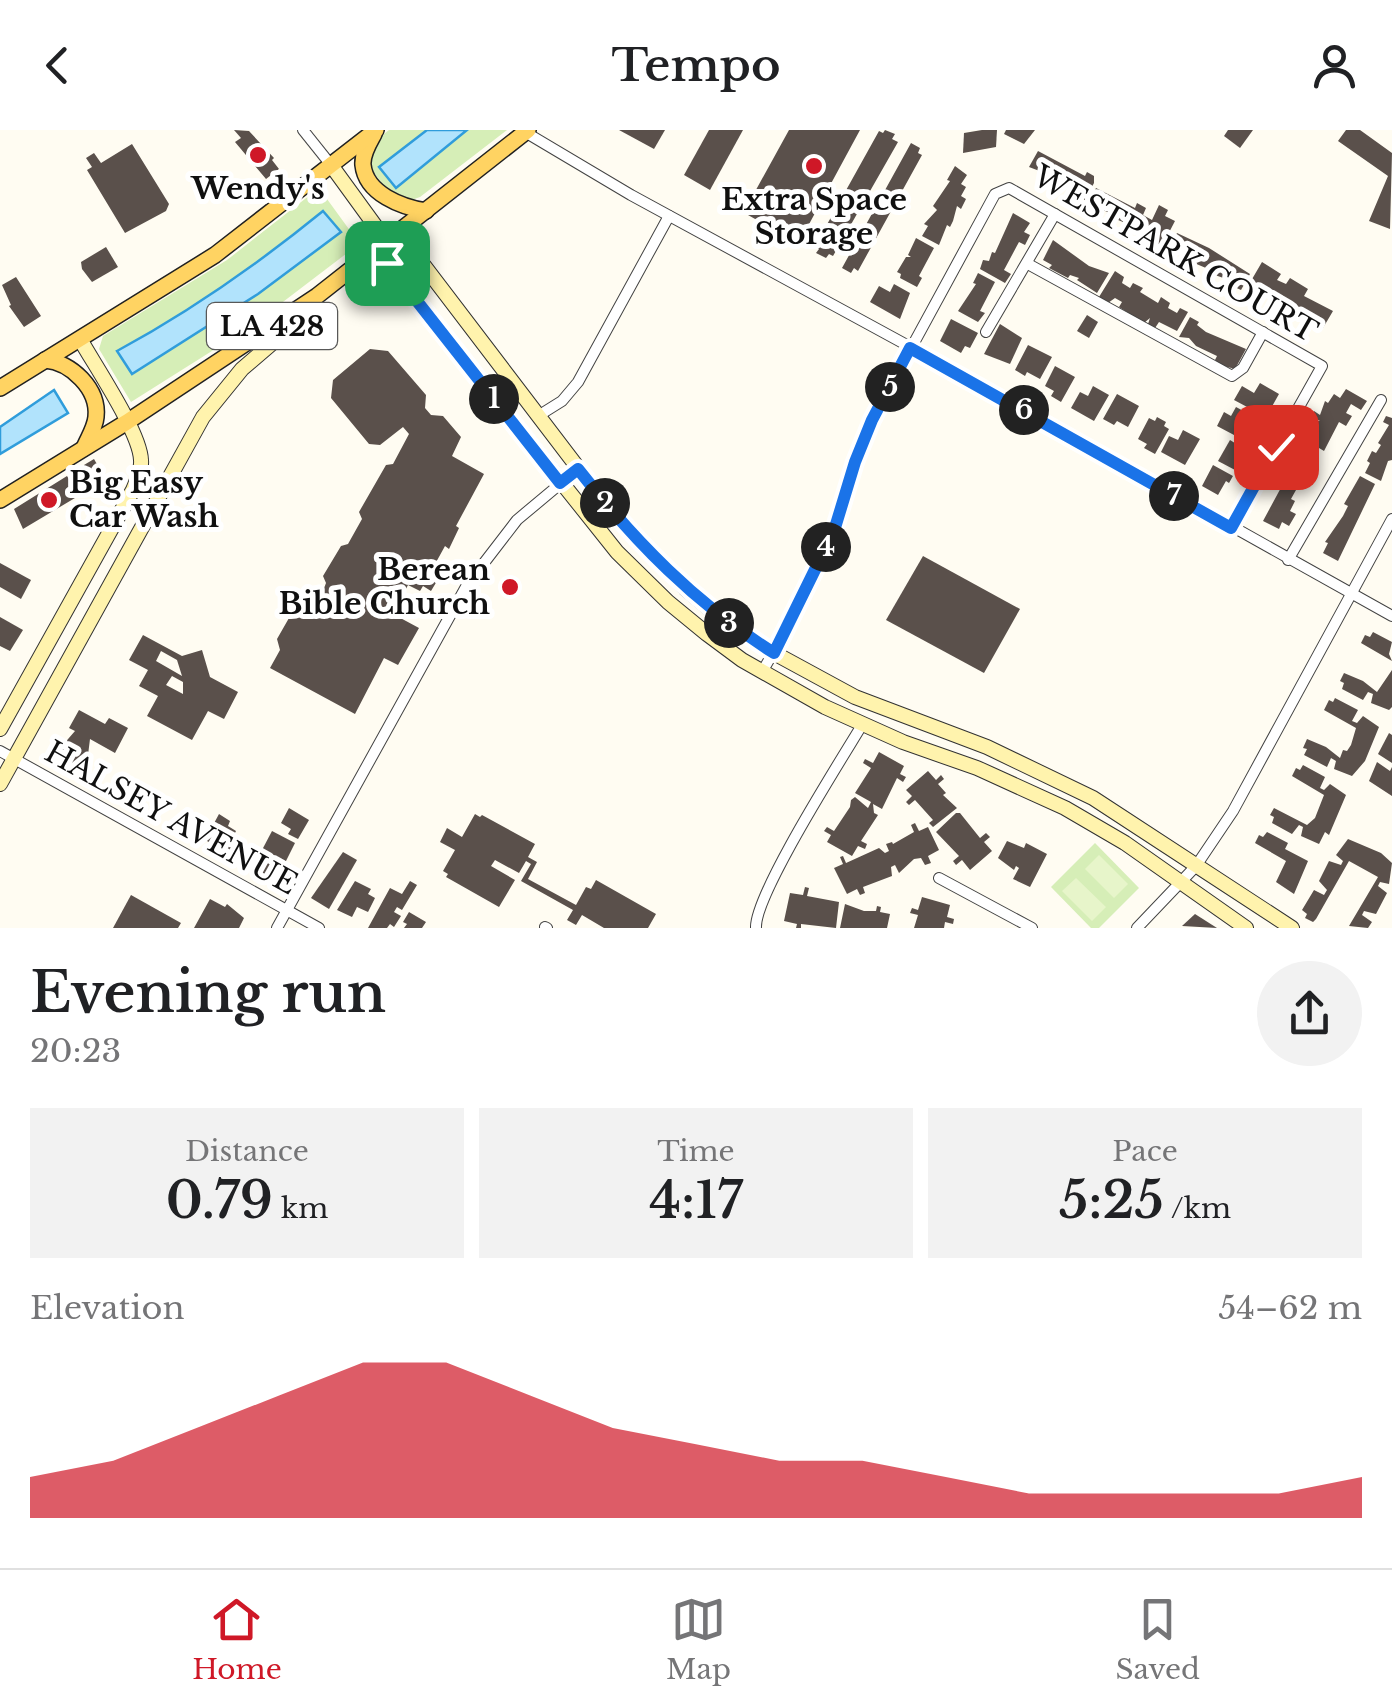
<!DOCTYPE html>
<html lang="en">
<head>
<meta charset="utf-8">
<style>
  body { margin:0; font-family:"Libre Baskerville",serif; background:#f2f2f2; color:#202124; height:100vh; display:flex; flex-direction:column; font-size:38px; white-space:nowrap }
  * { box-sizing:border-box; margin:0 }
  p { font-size:32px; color:#757577 }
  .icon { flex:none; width:55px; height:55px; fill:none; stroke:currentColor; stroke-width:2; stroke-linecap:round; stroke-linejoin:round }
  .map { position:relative; height:798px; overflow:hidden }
  .sheet { display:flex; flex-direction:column; background:#fff; flex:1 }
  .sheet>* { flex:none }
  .pin { position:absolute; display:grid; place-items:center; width:85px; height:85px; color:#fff; margin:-42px; border-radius:20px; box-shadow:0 5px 15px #0006 }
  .km { position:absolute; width:50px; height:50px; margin:-25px; border-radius:50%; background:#222; color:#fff; font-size:28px; line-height:50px; text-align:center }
  .round { display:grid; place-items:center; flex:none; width:105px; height:105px; border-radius:52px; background:#f2f2f2 }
  .overview { display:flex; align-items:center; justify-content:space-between; height:170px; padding:0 30px }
  h1 { font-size:55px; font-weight:600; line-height:75px }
  .metrics { display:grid; grid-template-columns:repeat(3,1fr); gap:15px; height:170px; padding:10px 30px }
  .metrics div { display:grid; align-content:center; border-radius:0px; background:#f2f2f2; text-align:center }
  .metrics b { font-size:50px; font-weight:600 }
  .metrics small { font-size:28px; font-weight:400 }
  .metrics p { font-size:28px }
  .chart { height:280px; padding:20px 30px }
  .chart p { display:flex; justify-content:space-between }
  .chart svg { width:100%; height:180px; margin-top:10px; fill:#cf1827; opacity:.7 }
  header { display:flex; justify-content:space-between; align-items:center; height:130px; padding:0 30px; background:#fff; font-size:45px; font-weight:600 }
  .menu { display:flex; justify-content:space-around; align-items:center; height:140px; border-top:2px solid #e0e0e0; background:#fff; font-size:28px; color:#757577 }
  .menu a { display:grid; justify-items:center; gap:5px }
  .menu .selected { color:#cf1827 }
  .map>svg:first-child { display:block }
  .green { fill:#d6eeb7 }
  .pitch { fill:#e7f5ca }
  .water { fill:#b1e3fc; stroke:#309ddb; stroke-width:2.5 }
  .building { fill:#5a504b; fill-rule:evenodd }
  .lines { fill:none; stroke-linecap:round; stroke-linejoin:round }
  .street-casing { stroke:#434343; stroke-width:12 }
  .secondary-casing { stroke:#323232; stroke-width:16 }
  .primary-casing { stroke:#212121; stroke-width:18 }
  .street { stroke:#fff; stroke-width:10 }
  .secondary { stroke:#fff3ad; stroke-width:14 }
  .primary { stroke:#ffd362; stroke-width:15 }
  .route-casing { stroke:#fff; stroke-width:20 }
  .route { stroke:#1a73e8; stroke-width:12 }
  .poi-dot { fill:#cf1827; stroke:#fff; stroke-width:4 }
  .labels { text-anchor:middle; stroke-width:10; stroke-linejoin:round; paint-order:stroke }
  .shield { fill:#fff; stroke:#585858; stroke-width:2.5 }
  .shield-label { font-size:28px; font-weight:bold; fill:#101010 }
  .poi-label { font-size:30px; font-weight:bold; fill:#101010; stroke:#fff }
  .street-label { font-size:30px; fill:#101010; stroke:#fff }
</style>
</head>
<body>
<header><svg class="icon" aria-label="back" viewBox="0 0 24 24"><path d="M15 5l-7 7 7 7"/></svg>Tempo<svg class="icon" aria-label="person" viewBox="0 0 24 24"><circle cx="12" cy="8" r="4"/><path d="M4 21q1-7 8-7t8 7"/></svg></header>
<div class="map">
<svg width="1392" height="798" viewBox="0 0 1392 798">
  <rect width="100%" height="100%" fill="#fffcf2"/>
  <!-- green -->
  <g class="green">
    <path d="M389 0H427L379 37 396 58 467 0H507L420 67 406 72 392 66 370 38C370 20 375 11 389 0Z"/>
    <polygon points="319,58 351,102 355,117 250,197 131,272 99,219 103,206 227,130"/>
    <polygon points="1095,713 1139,758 1099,798 1091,798 1051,757"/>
  </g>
  <!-- pitch -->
  <g class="pitch">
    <polygon points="1099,725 1128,754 1114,768 1085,739"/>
    <polygon points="1076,748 1106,777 1092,791 1062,761"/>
  </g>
  <!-- water -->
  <g class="water">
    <polygon points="427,0 467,0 396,58 379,37"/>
    <path d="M323 81 341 102 258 164 132 244 117 221C191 181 258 134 323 81Z"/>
    <polygon points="54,260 68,283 0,324 0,297"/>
  </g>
  <!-- building -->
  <g class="building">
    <polygon points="234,0 249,1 274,28 272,30 279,39 266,49 235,12 241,8"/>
    <polygon points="619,0 665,0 654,19"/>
    <polygon points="709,0 743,0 710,60 684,45"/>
    <polygon points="789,0 860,0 801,109 796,106 794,111 748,85 750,81 746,78"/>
    <polygon points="885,0 895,4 892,9 898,12 833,126 829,124 826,128 816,123 819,119 815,116 879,1 883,3"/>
    <polygon points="982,0 997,0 996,17 963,23 964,3"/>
    <polygon points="1006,0 1035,0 1024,14 1004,4"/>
    <polygon points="1228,0 1253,0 1240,18 1224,6"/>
    <polygon points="1346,0 1360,0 1392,23 1390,99 1369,91 1388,46 1338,11"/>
    <polygon points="911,13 920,18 918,23 922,25 858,141 854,138 851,143 842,138"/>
    <polygon points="132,14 169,74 166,81 125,103 87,40 92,37 86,28 94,23 101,33"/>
    <polygon points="1038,21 1085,46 1087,42 1094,46 1094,53 1085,70 1050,45 1029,37"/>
    <polygon points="955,36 967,45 961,54 966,57 961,66 966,69 961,79 957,76 953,91 950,97 947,95 939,115 922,106 928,96 924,94 937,80 933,76 950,51 947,50"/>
    <polygon points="1096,58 1135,78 1137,73 1146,78 1143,85 1152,90 1159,75 1168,80 1165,86 1175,91 1162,116 1134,99 1135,97 1106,85 1108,82 1087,75"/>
    <polygon points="1013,83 1030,93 1024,102 1030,105 1025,115 1019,112 1004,140 1011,144 1005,153 980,139 983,130 989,131 992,122 995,123"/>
    <polygon points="1177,103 1209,118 1250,144 1241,160 1230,155 1232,151 1212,144 1213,141 1187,130 1189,127 1168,120"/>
    <polygon points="916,108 934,118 919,146 922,148 917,157 900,148 901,144 897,142 906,127 911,127 908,125"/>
    <polygon points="1053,110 1089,136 1109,143 1097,163 1077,150 1079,148 1070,145 1068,148 1049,138 1052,135 1043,130"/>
    <polygon points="106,117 118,137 92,152 82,139 81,132"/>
    <polygon points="1262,132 1281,144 1277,150 1286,154 1290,148 1308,159 1304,166 1333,181 1323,198 1313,192 1315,188 1285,175 1280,184 1275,181 1280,172 1267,166 1269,163 1260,158 1258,161 1248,156"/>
    <polygon points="1115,141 1124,147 1122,153 1130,158 1133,153 1143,158 1140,162 1158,173 1161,167 1170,173 1168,178 1177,183 1180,178 1188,182 1177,201 1159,192 1155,198 1148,194 1150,188 1144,193 1119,177 1122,172 1115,168 1108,173 1099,167"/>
    <polygon points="978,143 995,152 980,181 985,183 978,192 958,181 976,154 973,153"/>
    <polygon points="16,147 41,186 24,197 9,176 11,175 2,155"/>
    <polygon points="894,154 910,163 900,189 870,172 879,156 890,162"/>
    <polygon points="1087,185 1098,192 1089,208 1077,201"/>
    <polygon points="1190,187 1199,192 1197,195 1206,202 1246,219 1235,239 1220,235 1215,230 1217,226 1196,216 1189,208 1179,207"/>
    <polygon points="951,189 978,203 970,218 965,216 961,223 940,211"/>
    <polygon points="1000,194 1022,208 1010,234 984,224"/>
    <polygon points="1028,215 1052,227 1040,249 1027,242 1025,246 1015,240"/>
    <polygon points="370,219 388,221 426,265 425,278 431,285 443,286 461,307 452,326 484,344 456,396 459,398 449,419 445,416 434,436 443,441 431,461 423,456 420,461 408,455 393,484 419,498 398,535 384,528 355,584 270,538 280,520 277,509 301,467 323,461 326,453 323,446 341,416 348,414 362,389 359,382 386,335 393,334 409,304 403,297 380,315 369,314 331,268 333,250"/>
    <polygon points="1055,236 1075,247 1061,272 1051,266 1054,261 1045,256"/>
    <polygon points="1260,253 1279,264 1266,287 1234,270 1242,256 1254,263"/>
    <polygon points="1093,256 1109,265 1094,291 1071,278 1080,262 1088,266"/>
    <polygon points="1346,259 1367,271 1361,280 1351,274 1346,283 1352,286 1346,296 1339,292 1324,321 1309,312 1314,303 1311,301 1313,296 1316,291 1320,291 1311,286 1314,281 1320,285 1325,271 1328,273 1334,264 1340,268"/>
    <polygon points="1117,264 1139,276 1128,297 1117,291 1114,295 1103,289"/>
    <polygon points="1236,277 1260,290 1251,314 1217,296 1224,282 1231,286"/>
    <polygon points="1386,286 1392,288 1392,330 1388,331 1381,351 1365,343 1370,333 1367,331 1372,321 1376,323 1381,315 1378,313 1389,295 1383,292"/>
    <polygon points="1157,287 1166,292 1164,296 1169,299 1155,324 1144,318 1147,314 1138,309 1149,288 1155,291"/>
    <polygon points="1183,300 1200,309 1185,335 1161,322 1169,306 1178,310"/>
    <polygon points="1230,310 1246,320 1235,340 1218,331"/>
    <polygon points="1304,315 1319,324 1310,344 1306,342 1291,369 1295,371 1290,381 1296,384 1289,396 1282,392 1279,399 1263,391"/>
    <polygon points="94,329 106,350 95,356 84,335"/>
    <polygon points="1213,335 1233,346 1229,353 1226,351 1218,365 1202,356"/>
    <polygon points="67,346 75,359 81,355 85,362 23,399 14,379"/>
    <polygon points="1360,346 1375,354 1338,431 1323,423 1328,413 1325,412 1343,386 1348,376 1344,374"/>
    <polygon points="923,426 1020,479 984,543 886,490"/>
    <polygon points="0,433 31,450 21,469 0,457"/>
    <polygon points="0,487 23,500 10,521 0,516"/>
    <polygon points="1373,502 1392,512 1389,524 1392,531 1361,513 1365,505 1370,507"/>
    <path d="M143 505 182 526 202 520 210 547 238 562 224 589 208 581 192 610 147 586 158 566 139 556 148 540 129 530ZM161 521 177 530 182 546 156 531ZM172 546 183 552V564L166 555Z"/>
    <polygon points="1392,540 1392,577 1389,580 1371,573 1373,564 1368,562 1363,570 1342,559 1344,553 1340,551 1344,543 1363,551 1377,562"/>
    <polygon points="1335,568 1358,580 1352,591 1357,593 1363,586 1379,597 1365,631 1352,646 1334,639 1336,631 1331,628 1327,637 1304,625 1307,619 1303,618 1307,609 1326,617 1340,628 1343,620 1347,621 1351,615 1356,598 1324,580 1329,570 1333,572"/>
    <polygon points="79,580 105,594 109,588 128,598 115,623 90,609 88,625 73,634 62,627 62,616 75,601 69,598"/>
    <polygon points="1389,603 1392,605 1392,633 1378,624"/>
    <polygon points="879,622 904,636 900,644 906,647 903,652 897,648 882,679 873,674 874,683 878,685 861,711 867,714 865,719 858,716 852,726 827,712 831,705 824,701 827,697 834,701 850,677 851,670 855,667 868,678 871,672 855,663 871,638 863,633 865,629 873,633"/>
    <polygon points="1377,632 1390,641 1392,637 1392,666 1369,651"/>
    <polygon points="1303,635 1325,647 1320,658 1324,660 1330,654 1346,665 1329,705 1325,702 1319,714 1301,706 1303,697 1299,695 1292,704 1272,693 1274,687 1270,685 1274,678 1307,695 1315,688 1324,665 1292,646 1296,638 1300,640"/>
    <polygon points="928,641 936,650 941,645 944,649 938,654 946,663 943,665 957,678 933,697 929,693 933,690 915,670 909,675 906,672 912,666 906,660"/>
    <polygon points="289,678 309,690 298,709 288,704 291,699 281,693"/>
    <polygon points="956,683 960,683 980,708 986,703 990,707 984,712 992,721 970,740 962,730 956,735 953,731 959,726 936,702"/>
    <polygon points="219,684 230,691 228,696 236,701 234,705 242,710 234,725 205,710"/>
    <polygon points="475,684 480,687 482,685 535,714 528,727 537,732 528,749 576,775 586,757 591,759 596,750 656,784 648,798 604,798 582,785 576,795 567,790 573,780 521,751 531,734 526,731 519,743 495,730 491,736 515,750 499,777 446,747 448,744 443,741 455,720 440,712 447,698 462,707"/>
    <polygon points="915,693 919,701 928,697 939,720 928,726 931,733 925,735 921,728 914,729 899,743 895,735 891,737 892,746 863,757 865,763 860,765 857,759 847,764 834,738 843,734 840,727 843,726 846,733 879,718 885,723 889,721 886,714 892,712 893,714 914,702 911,695"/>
    <polygon points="272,701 295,713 285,733 262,720"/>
    <polygon points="1267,702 1288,713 1285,719 1308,731 1294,764 1276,752 1286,731 1255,713 1259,705 1263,707"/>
    <polygon points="1348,709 1381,723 1392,733 1389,754 1380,752 1378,756 1387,763 1376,784 1364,781 1362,785 1372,792 1368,798 1349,796 1378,747 1349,731 1316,789 1313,792 1305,788 1307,784 1302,780 1314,760 1324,765 1327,760 1319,751 1329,731 1341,735 1343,731 1336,725"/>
    <polygon points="1007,711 1024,718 1026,713 1047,724 1030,757 1013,749 1019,738 1016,736 1014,740 998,728"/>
    <polygon points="343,722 357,730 329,779 311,768"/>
    <polygon points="251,723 282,737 275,751 245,734"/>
    <polygon points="355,751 371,759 368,764 375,768 368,782 357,777 352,787 337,780"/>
    <polygon points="410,751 417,755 402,780 397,777 394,782 401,786 394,797 390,794 387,798 368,798 390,758 402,764"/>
    <polygon points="805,757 809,758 807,766 839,772 836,798 801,794 801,798 796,798 797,794 784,791 790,763 803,765"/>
    <polygon points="131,765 181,793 178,798 113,798"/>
    <polygon points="922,767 950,775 947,787 954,789 953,794 945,792 944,798 914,798 918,785 910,783 912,778 918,780"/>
    <polygon points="210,769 225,777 227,774 244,788 239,798 194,798"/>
    <polygon points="845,774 864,781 876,781 877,776 881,777 880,782 890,784 887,798 840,798"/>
    <polygon points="409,782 426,792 422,798 404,798 407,794 403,792"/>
    <polygon points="1195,784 1217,798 1182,796"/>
  </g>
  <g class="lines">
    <defs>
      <g id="street">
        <polyline points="303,0 331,35"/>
        <polyline points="525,2 631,65 960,244 1392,486"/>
        <polyline points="1028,134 1232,246 1243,238 1263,202"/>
        <polyline points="986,202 1055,84"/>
        <polyline points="538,286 562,271 578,252 669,86"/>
        <polyline points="1288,430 1381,270"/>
        <polyline points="762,542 792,490 834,401 855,332 872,290 995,64 1009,58 1322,236 1231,398"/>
        <polyline points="0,621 319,798"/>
        <polyline points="939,748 1032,798"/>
        <polyline points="545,797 547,798"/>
        <polyline points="277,798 467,455 517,390 578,339"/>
        <path d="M756 798C754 766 841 630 862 595"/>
        <polyline points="1137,798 1196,736 1233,681 1392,389"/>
      </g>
      <g id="secondary">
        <polyline points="331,35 387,112 387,133 417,171 617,422 668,472 707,504 742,530 825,577 903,612 977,638 1065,678 1125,713 1246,798"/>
        <polyline points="387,112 409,116 617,389 685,458 715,483 774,523 855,567 987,617 1093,668 1292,798"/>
        <path d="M0 599 133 360C137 350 142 340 141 330 140 302 95 236 80 209"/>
        <polyline points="0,654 203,287 242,239 298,191 313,170"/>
      </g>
      <g id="primary">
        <path d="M374 4C369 13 362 24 363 35 366 64 402 77 426 81"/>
        <path d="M45 230C71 232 99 259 96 287 95 298 88 308 84 318"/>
        <polyline points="0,258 215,125 376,0"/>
        <polyline points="0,370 127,292 317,166 528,0"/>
      </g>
    </defs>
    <!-- street casing -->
    <use href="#street" class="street-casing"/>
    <!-- secondary casing -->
    <use href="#secondary" class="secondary-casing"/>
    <!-- primary casing -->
    <use href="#primary" class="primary-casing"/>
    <!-- street -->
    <use href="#street" class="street"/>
    <!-- secondary -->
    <use href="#secondary" class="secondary"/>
    <!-- primary -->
    <use href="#primary" class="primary"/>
  </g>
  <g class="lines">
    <defs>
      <path id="route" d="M387 133 560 353 578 339C635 412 696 474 774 523L834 401 855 332 872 290 910 218 1231 398 1276 317"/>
    </defs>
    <!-- route casing -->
    <use href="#route" class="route-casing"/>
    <!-- route -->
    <use href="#route" class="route"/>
  </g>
  <!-- markers -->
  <g class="poi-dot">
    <circle cx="258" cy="25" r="10"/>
    <circle cx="814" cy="36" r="10"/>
    <circle cx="49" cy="370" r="10"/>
    <circle cx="510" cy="457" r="10"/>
  </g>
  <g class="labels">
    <!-- shield labels -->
    <rect class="shield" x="207" y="173" width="130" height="46" rx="8"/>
    <g class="shield-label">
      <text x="272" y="206">LA 428</text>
    </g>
    <!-- poi labels -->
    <g class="poi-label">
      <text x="258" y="69">Wendy's</text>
      <text x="814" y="80">Extra Space<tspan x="814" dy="34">Storage</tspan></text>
      <text x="69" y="363" text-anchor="start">Big Easy<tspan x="69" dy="34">Car Wash</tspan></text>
      <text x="490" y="450" text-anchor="end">Berean<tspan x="490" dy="34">Bible Church</tspan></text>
    </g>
    <!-- street labels -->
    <g class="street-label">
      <text transform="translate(1175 124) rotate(30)" y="10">WESTPARK COURT</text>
      <text transform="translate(171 688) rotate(29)" y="10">HALSEY AVENUE</text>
    </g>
  </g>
</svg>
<div class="pin" style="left:387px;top:133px;background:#1e9e55"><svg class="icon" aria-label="arrive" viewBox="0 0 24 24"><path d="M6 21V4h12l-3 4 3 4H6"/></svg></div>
<div class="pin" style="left:1276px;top:317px;background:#d93025"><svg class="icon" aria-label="check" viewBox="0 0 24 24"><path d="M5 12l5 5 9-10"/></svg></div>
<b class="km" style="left:494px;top:269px">1</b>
<b class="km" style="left:605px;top:373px">2</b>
<b class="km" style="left:729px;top:493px">3</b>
<b class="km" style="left:826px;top:417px">4</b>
<b class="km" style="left:890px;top:257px">5</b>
<b class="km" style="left:1024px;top:280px">6</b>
<b class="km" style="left:1174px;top:366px">7</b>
</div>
<section class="sheet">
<div class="overview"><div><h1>Evening run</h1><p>20:23</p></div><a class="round"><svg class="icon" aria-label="share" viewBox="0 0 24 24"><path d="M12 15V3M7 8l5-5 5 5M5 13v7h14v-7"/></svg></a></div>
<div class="metrics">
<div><p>Distance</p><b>0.79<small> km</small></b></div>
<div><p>Time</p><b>4:17</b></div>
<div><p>Pace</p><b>5:25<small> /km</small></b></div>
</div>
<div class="chart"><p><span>Elevation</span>54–62 m</p>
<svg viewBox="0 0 160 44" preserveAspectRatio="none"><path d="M0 44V34L10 30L20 22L30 14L40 6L50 6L60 14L70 22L80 26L90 30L100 30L110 34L120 38L130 38L140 38L150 38L160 34V44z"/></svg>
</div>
</section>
<nav class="menu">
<a class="selected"><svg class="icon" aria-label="home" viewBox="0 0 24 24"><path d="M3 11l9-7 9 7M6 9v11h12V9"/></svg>Home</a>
<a><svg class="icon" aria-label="map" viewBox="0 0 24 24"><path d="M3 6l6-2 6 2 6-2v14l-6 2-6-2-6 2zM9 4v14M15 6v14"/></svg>Map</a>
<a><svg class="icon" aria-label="saved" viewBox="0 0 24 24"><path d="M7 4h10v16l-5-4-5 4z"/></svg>Saved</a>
</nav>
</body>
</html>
